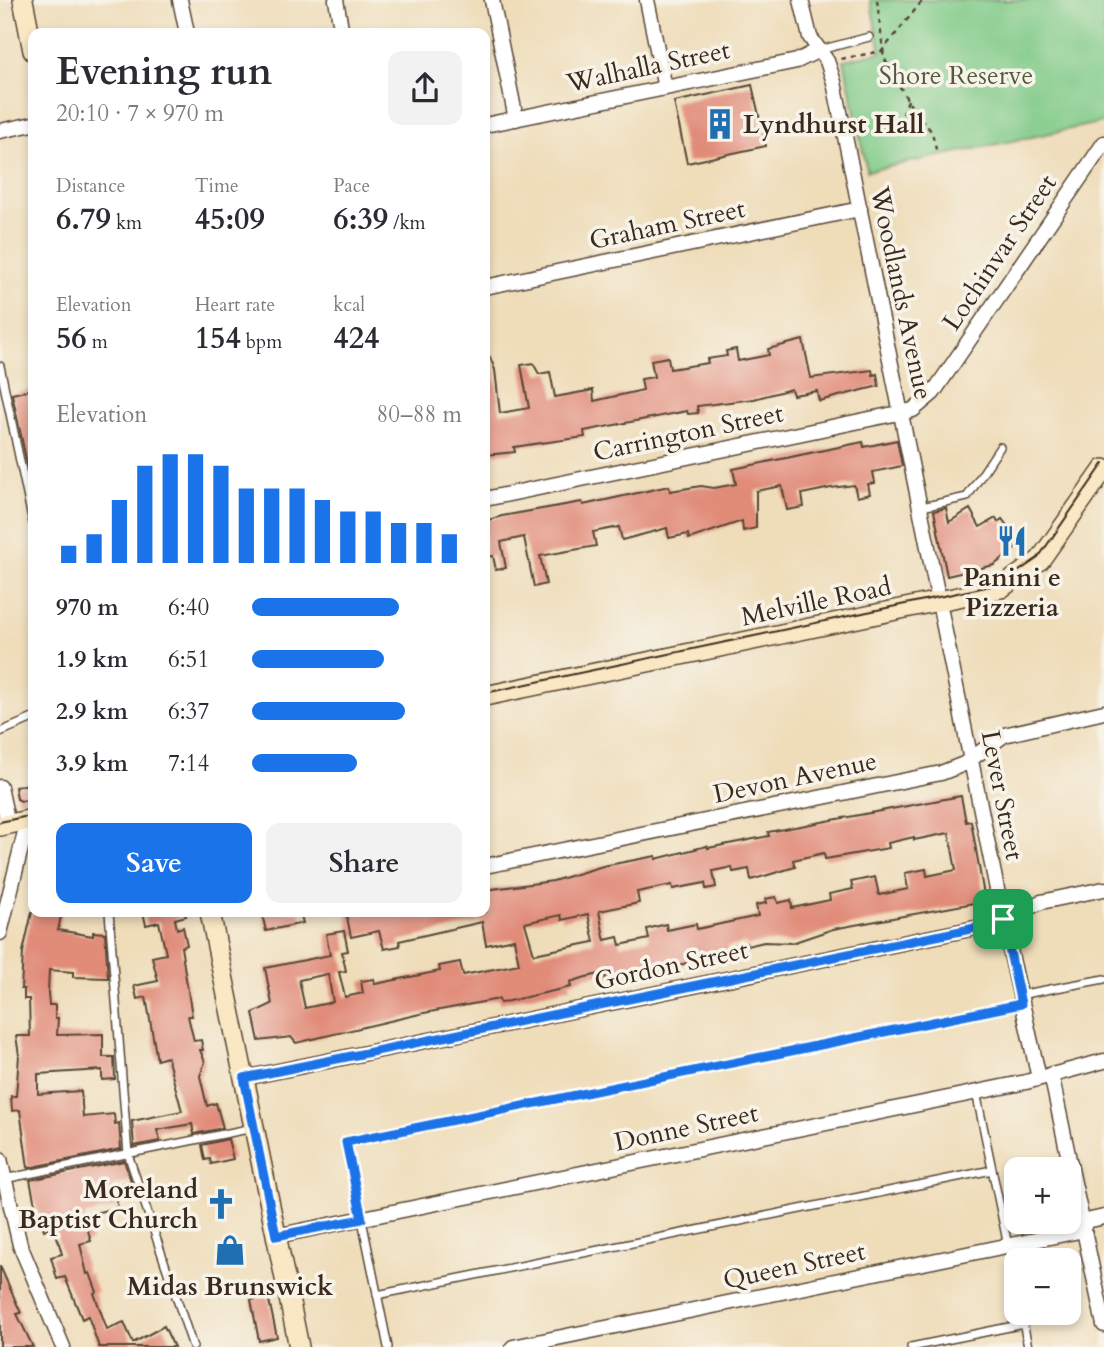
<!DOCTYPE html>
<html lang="en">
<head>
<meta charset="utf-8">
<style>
  body { margin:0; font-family:Cardo,serif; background:#f2f2f3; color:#2b2b33; height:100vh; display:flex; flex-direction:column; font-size:26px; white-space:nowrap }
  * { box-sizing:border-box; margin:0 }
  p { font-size:23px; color:#7c7c81 }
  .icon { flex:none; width:38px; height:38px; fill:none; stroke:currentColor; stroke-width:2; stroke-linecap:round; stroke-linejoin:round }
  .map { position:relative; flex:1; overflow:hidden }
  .drawer { position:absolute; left:28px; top:28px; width:462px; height:889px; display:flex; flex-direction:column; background:#fff; border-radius:14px; box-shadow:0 4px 10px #0003 }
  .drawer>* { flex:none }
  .fabs { position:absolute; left:1004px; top:1157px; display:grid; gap:14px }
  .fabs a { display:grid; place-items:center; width:77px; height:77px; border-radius:14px; background:#fff; box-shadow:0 4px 10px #0003; font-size:35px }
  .pin { position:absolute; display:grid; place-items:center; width:60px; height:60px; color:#fff; margin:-30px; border-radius:14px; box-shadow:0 4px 10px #0006 }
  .round { display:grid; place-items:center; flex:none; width:74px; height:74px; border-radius:14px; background:#f2f2f3 }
  .summary { display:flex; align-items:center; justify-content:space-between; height:119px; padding:0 28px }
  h1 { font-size:38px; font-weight:700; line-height:52px }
  .stats { display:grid; grid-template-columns:repeat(3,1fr); gap:10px; height:119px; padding:7px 28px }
  .stats div { display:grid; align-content:center }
  .stats b { font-size:30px; font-weight:700 }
  .stats small { font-size:19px; font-weight:400 }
  .stats p { font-size:19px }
  .chart { height:196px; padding:14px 28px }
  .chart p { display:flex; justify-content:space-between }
  .chart svg { width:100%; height:126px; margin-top:7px; stroke:#1a73e8; stroke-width:6 }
  .cta { display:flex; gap:14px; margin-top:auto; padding:14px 28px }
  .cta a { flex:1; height:80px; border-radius:14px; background:#1a73e8; color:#fff; font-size:28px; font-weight:700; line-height:80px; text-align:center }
  .cta a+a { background:#f2f2f3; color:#2b2b33 }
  ul { padding:0 28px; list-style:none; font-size:23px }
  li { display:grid; grid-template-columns:112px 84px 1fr; align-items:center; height:52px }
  li i { height:18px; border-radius:9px; background:#1a73e8 }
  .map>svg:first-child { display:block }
  .park { fill:#81cb89; stroke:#5e7a54; stroke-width:2 }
  .building { fill:#e18b79; fill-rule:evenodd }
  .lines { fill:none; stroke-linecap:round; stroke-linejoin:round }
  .lane-casing { stroke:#564535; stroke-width:10 }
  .street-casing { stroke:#564535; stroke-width:17 }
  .secondary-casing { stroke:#564535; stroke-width:22 }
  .path { stroke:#564535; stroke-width:2.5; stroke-dasharray:5 5; stroke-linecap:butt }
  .lane { stroke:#fff; stroke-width:7 }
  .street { stroke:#fff; stroke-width:14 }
  .secondary { stroke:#fae7c3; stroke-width:19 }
  .tram { stroke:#3b2a1e; stroke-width:2 }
  .route-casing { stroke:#fff; stroke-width:14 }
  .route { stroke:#1a73e8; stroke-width:9 }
  .labels { text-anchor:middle; stroke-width:7; stroke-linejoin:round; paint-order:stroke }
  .street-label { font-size:26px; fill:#3b2a1e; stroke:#f7f3e8 }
  .park-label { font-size:26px; fill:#505a3e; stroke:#f7f3e8 }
  .poi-label { font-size:26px; font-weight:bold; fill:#3b2a1e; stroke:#f7f3e8 }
</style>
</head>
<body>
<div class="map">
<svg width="1104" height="1347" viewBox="0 0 1104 1347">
  <rect width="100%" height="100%" fill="#f7f3e8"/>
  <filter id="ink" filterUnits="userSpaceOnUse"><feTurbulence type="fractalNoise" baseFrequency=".0143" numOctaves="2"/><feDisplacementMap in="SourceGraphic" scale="14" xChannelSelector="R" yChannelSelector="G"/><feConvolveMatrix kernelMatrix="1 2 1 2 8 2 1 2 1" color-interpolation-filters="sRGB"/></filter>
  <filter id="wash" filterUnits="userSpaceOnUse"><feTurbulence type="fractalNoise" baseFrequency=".00686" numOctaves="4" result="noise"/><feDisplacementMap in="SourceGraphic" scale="28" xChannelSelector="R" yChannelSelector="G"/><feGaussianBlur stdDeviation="1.57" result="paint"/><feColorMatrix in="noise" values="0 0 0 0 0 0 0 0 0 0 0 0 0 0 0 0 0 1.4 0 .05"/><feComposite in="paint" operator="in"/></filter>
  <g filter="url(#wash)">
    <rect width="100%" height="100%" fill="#efddba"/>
    <!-- park -->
    <polygon class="park" points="870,0 1104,0 1104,122 867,171 844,60 881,52"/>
    <g id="blocks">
      <!-- building -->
      <g class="building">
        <polygon points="752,85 766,146 687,163 674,102"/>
        <polygon points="803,340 811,378 872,370 873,375 877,374 879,386 819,401 817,391 793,395 791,389 754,399 697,406 698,413 688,414 687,411 584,431 585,437 534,444 514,447 515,452 485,455 485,358 490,357 495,370 500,413 529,408 521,365 533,363 539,374 550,372 555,397 593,390 594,401 643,390 641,379 654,377 651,360 668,357 670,369 708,363 707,359 727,356 726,351 736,349 738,361 769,355 768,349"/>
        <polygon points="33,389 33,468 28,468 12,394"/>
        <polygon points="897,440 902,466 873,472 875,483 868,484 870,494 857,497 854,485 831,488 802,494 804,507 787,510 782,486 756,491 756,528 743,531 742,521 689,539 688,534 669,538 667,528 622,540 619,527 593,532 596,546 540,556 546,584 534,587 524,537 501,542 506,568 496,570 493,556 485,557 485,521 502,516 582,502 583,505 669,486 670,491 701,486 714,488 736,484 733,469 863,442 864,447"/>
        <polygon points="946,508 949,522 970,509 980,527 996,518 998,522 1002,519 1021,544 994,565 947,576 934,511"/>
        <polygon points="33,783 33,799 21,801 17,799 15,787"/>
        <path d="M961 796 966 822 971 821 985 901 833 929 792 943 764 942 747 946 746 943 727 947 728 953 675 966 606 980 605 973 586 977 570 982 571 987 500 1003 499 999 424 1013 296 1043 291 1037 259 1041 253 1013 272 1004 265 968 330 955 326 934 344 931 348 951 342 952 346 971 339 972 345 997 363 993 361 981 374 979 375 984 440 971 439 966 460 962 463 975 519 964 514 939 486 945 482 922 399 941 400 946 384 949 379 931 351 937 346 912H485V890L553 881 603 866 656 856V859L707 846 708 848 769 836 768 832ZM949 833 956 870 927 876 926 869 905 873 908 889 879 895 875 877 851 882 853 889 829 894 830 900 792 908 791 900 778 903 776 897 765 899 766 903 756 905 758 916 697 929 696 924 667 930 666 924 647 929 649 939 620 945 618 937 605 940 604 937 599 911 639 903 637 892 672 885 673 889 705 883 706 889 716 887 713 871 732 867 733 872 749 869 751 880 795 867 793 860 824 853 825 859 889 848 888 843 914 837V840ZM588 914 594 942 534 954 525 923 561 915 562 920ZM328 974 333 1002 305 1008 299 980Z"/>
        <polygon points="32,912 62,912 58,930 93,936 93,932 105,933 108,978 73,977 73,972 49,970 48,993 49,1005 55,1005 55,1018 58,1018 57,1035 103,1034 103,1057 114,1057 115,1079 102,1080 102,1070 38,1074 38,1094 81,1091 83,1117 114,1114 115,1124 119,1123 121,1149 28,1168 20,1110 12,1111 11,1096 16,1096 19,1055 16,1036 30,1036 29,999 24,999 24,989 21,989 23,952"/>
        <polygon points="143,912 185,912 186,916 175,919 177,929 183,927 187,945 181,947 192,1016 188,1016 194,1041 201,1040 203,1050 200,1050 205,1062 200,1076 207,1106 216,1103 223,1128 194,1134 192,1124 157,1130 160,1141 134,1146 132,1121 182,1111 167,1057 157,1060 146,997 137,999 134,986 158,981 152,957 166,954 159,922 146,925"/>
        <polygon points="276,912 300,912 303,923 266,931 262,914"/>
        <polygon points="228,1139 233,1159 211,1164 210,1159 205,1160 202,1145"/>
        <polygon points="124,1161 131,1181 112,1187 118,1207 84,1216 91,1241 80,1244 87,1274 90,1273 97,1292 94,1293 107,1329 124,1322 133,1343 164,1326 174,1347 99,1347 88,1316 82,1319 65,1277 57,1279 51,1257 62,1254 54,1226 44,1230 34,1200 30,1180"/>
        <polygon points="0,1266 21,1313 17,1314 33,1347 0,1347"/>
        <polygon points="268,1296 277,1337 259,1341 251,1300"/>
      </g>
    </g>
  </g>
  <g filter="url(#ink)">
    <use href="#blocks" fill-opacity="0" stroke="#564535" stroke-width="2"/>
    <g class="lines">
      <defs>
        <g id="lane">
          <polyline points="820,50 869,37"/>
          <polyline points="0,366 33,523"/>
          <polyline points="922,507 967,497 1000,447"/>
          <polyline points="0,732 33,718"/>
          <polyline points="109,912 128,1154 193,1347"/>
          <polyline points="1019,995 1104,979"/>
          <polyline points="976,1092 1017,1289"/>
          <polyline points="4,1179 253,1128"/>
          <polyline points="377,1295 992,1170"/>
          <polyline points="1021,1312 1028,1347"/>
          <polyline points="388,1347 346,1142 1021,1004"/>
          <polyline points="911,1347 1024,1324"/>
        </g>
        <g id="street">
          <polyline points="180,0 187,33"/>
          <polyline points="336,0 342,33"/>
          <polyline points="492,0 516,119"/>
          <polyline points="647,0 665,88"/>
          <polyline points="801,0 810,37 827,61 834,82 1003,919 1039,1078"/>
          <polyline points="485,125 797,61 819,50"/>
          <polyline points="0,131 33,124"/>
          <polyline points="485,287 860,209"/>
          <polyline points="485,499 913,410 933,393 1104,143"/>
          <polyline points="0,787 8,824"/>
          <polyline points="485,866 941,773 964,764 1004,735 1104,712"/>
          <polyline points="0,933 28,820"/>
          <polyline points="1051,1074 1104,1325"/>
          <polyline points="244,1078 990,925 1041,902 1104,889"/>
          <polyline points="0,1159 20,1245 63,1347"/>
          <polyline points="1082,1222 1104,1217"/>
          <polyline points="276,1236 1026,1082 1104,1061"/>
          <polyline points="513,1347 1084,1230"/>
        </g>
        <g id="secondary">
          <polyline points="23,0 33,51"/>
          <polyline points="485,696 1001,588 1040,560 1104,469"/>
          <polyline points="0,826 33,819"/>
          <polyline points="210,912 299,1347"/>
        </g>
      </defs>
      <!-- lane casing -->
      <use href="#lane" class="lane-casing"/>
      <!-- street casing -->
      <use href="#street" class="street-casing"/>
      <!-- secondary casing -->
      <use href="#secondary" class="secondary-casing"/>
      <!-- path -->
      <g class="path">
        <polyline points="877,0 884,58 912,108 932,132 937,154"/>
        <polyline points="841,59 882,51 923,0"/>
        <polyline points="908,100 901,121 921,120"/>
      </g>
      <!-- lane -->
      <use href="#lane" class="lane"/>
      <!-- street -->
      <use href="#street" class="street"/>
      <!-- secondary -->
      <use href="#secondary" class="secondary"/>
      <!-- tram -->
      <g class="tram">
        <polyline points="485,693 1000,584 1038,558 1104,463"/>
        <polyline points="0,822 33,815"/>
      </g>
    </g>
  </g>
  <g class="lines" filter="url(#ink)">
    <defs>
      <polygon id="route" points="1003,919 1021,1004 346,1142 362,1219 276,1236 244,1078 990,925"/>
    </defs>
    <!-- route casing -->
    <use href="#route" class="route-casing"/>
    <!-- route -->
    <use href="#route" class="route"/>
  </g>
  <!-- icons -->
  <defs>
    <symbol id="building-bare" viewBox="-9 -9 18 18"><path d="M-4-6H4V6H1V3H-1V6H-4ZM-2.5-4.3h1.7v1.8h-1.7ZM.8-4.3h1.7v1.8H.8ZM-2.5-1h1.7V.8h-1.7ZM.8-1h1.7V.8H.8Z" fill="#1f6fb2" stroke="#f7f3e8" stroke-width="2.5" paint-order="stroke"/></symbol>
    <symbol id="restaurant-bare" viewBox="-9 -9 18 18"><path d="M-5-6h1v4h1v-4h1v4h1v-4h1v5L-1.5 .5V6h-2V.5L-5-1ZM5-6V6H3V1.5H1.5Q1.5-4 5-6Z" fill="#1f6fb2" stroke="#f7f3e8" stroke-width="2.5" paint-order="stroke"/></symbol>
    <symbol id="church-bare" viewBox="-9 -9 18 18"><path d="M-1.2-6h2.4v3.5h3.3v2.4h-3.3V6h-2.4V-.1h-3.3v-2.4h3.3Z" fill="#1f6fb2" stroke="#f7f3e8" stroke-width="2.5" paint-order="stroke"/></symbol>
    <symbol id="shop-bare" viewBox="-9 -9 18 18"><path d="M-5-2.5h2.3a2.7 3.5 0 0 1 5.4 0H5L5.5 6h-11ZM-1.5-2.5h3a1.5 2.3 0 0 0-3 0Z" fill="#1f6fb2" stroke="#f7f3e8" stroke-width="2.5" paint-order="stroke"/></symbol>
  </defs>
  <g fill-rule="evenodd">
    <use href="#building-bare" x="698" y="102" width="44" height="44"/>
    <use href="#restaurant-bare" x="990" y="519" width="44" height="44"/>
    <use href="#church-bare" x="199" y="1182" width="44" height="44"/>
    <use href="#shop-bare" x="208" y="1228" width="44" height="44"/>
  </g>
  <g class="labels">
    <!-- street labels -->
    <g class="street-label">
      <text transform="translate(648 66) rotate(-12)" y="9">Walhalla Street</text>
      <text transform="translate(667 224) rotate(-12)" y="9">Graham Street</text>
      <text transform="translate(999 252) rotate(-56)" y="9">Lochinvar Street</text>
      <text transform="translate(902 293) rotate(78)" y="9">Woodlands Avenue</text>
      <text transform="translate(688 432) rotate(-12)" y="9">Carrington Street</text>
      <text transform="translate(816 601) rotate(-12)" y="9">Melville Road</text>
      <text transform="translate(795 777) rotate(-12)" y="9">Devon Avenue</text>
      <text transform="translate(1003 795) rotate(79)" y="9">Lever Street</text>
      <text transform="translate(671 965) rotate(-12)" y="9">Gordon Street</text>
      <text transform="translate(686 1127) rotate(-12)" y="9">Donne Street</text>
      <text transform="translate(794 1265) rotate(-12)" y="9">Queen Street</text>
    </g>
    <!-- park labels -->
    <g class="park-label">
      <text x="956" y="84">Shore Reserve</text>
    </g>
    <!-- poi labels -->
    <g class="poi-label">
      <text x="743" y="133" text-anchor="start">Lyndhurst Hall</text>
      <text x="1012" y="586">Panini e<tspan x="1012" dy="30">Pizzeria</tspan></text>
      <text x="198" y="1198" text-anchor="end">Moreland<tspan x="198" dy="30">Baptist Church</tspan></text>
      <text x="230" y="1295">Midas Brunswick</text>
    </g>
  </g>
</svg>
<div class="fabs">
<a>+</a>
<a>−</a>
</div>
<div class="pin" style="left:1003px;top:919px;background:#1e9e55"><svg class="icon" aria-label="arrive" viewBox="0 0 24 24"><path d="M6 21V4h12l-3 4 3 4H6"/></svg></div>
<section class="drawer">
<div class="summary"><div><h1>Evening run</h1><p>20:10 · 7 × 970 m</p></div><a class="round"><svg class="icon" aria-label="share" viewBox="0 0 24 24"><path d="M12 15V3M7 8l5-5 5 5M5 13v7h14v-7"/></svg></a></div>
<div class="stats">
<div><p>Distance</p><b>6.79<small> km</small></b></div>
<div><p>Time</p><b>45:09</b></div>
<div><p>Pace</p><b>6:39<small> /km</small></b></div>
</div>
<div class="stats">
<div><p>Elevation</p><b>56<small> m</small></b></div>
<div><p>Heart rate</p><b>154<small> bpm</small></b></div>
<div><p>kcal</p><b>424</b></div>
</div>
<div class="chart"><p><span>Elevation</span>80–88 m</p>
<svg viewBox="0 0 160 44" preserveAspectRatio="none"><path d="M5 44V38M15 44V34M25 44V22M35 44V10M45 44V6M55 44V6M65 44V10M75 44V18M85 44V18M95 44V18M105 44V22M115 44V26M125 44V26M135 44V30M145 44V30M155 44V34"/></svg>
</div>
<ul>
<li><b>970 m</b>6:40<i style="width:70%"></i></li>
<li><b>1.9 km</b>6:51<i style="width:63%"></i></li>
<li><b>2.9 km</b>6:37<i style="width:73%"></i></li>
<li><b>3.9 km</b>7:14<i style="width:50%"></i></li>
</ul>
<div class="cta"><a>Save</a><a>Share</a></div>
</section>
</div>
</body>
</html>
